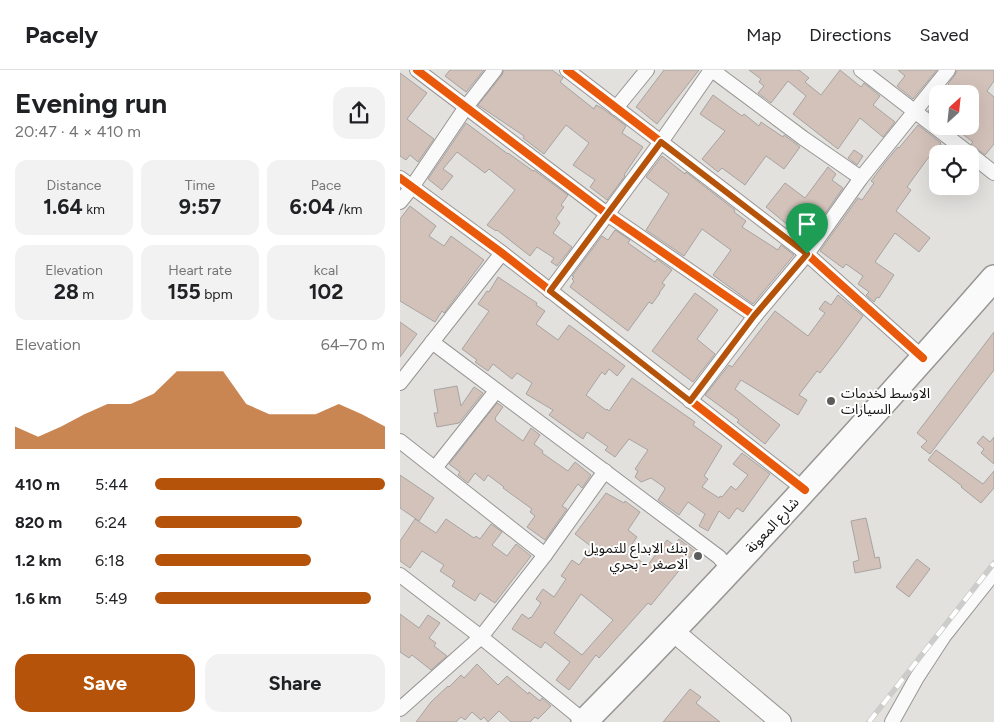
<!DOCTYPE html>
<html lang="en">
<head>
<meta charset="utf-8">
<style>
  body { margin:0; font-family:Figtree,"Noto Sans Arabic",sans-serif; background:#f2f2f2; color:#202124; height:100vh; display:flex; flex-direction:column; font-size:19px; white-space:nowrap }
  * { box-sizing:border-box; margin:0 }
  p { font-size:16px; color:#757577 }
  .icon { flex:none; width:28px; height:28px; fill:none; stroke:currentColor; stroke-width:2; stroke-linecap:round; stroke-linejoin:round }
  .map { position:relative; flex:1; overflow:hidden }
  .details { display:flex; flex-direction:column; background:#fff; width:400px }
  .details>* { flex:none }
  .needle { width:32px; rotate:27deg }
  .tools { position:absolute; left:529px; top:15px; display:grid; gap:10px }
  .tools a { display:grid; place-items:center; width:50px; height:50px; border-radius:10px; background:#fff; box-shadow:0 5px 20px #0002; font-size:25px }
  .pin { position:absolute; display:grid; place-items:center; width:42px; height:42px; color:#fff; margin:-51px -21px; border-radius:50% 50% 50% 0; rotate:-45deg; box-shadow:0 0 5px #0007 }
  .pin .icon { rotate:45deg }
  .round { display:grid; place-items:center; flex:none; width:52px; height:52px; border-radius:15px; background:#f2f2f2 }
  .summary { display:flex; align-items:center; justify-content:space-between; height:85px; padding:0 15px }
  h1 { font-size:28px; font-weight:700; line-height:38px }
  .stats { display:grid; grid-template-columns:repeat(3,1fr); gap:8px; height:85px; padding:5px 15px }
  .stats div { display:grid; align-content:center; border-radius:12px; background:#f2f2f2; text-align:center }
  .stats b { font-size:21px; font-weight:700 }
  .stats small { font-size:14px; font-weight:400 }
  .stats p { font-size:14px }
  .chart { height:140px; padding:10px 15px }
  .chart p { display:flex; justify-content:space-between }
  .chart svg { width:100%; height:90px; margin-top:5px; fill:#b45309; opacity:.7 }
  .cta { display:flex; gap:10px; margin-top:auto; padding:10px 15px }
  .cta a { flex:1; height:58px; border-radius:15px; background:#b45309; color:#fff; font-size:20px; font-weight:700; line-height:58px; text-align:center }
  .cta a+a { background:#f2f2f2; color:#202124 }
  ul { padding:0 15px; list-style:none; font-size:16px }
  li { display:grid; grid-template-columns:80px 60px 1fr; align-items:center; height:38px }
  li i { height:12px; border-radius:6px; background:#b45309 }
  header { display:flex; align-items:center; gap:30px; box-sizing:border-box; height:70px; padding:0 25px; background:#fff; border-bottom:1px solid #e0e0e0 }
  header strong { font-size:24px }
  nav { display:flex; gap:28px; margin-inline-start:auto; font-size:18px }
  main { display:flex; flex:1; min-height:0 }
  .map>svg:first-child { display:block }
  .building { fill:#d3c2ba; stroke:#a6a4a2; fill-rule:evenodd }
  .lines { fill:none; stroke-linecap:round; stroke-linejoin:round }
  .street-casing { stroke:#989694; stroke-width:16 }
  .secondary-casing { stroke:#989694; stroke-width:22 }
  .highway-casing { stroke:#989694; stroke-width:28 }
  .street { stroke:#fbfafa; stroke-width:14 }
  .secondary { stroke:#fbfafa; stroke-width:20 }
  .highway { stroke:#fbfafa; stroke-width:25 }
  .rail-casing { stroke:#cccccb; stroke-width:5.5 }
  .rail { stroke:#fff; stroke-width:4; stroke-dasharray:11; stroke-linecap:butt }
  .cycleway-casing { stroke:#fff; stroke-width:11 }
  .cycleway { stroke:#e8590c; stroke-width:8 }
  .route-casing { stroke:#fff; stroke-width:10 }
  .route { stroke:#b45309; stroke-width:6 }
  .poi-dot { fill:#5e5c5a; stroke:#fff; stroke-width:2 }
  .labels { text-anchor:middle; stroke-width:4; stroke-linejoin:round; paint-order:stroke }
  .poi-label { font-size:14px; fill:#161413; stroke:#fff; text-anchor:start }
  .street-label { font-size:14px; fill:#161413; stroke:#fff }
</style>
</head>
<body>
<header>
<strong>Pacely</strong>
<nav><a>Map</a><a>Directions</a><a>Saved</a></nav>
</header>
<main>
<section class="details">
<div class="summary"><div><h1>Evening run</h1><p>20:47 · 4 × 410 m</p></div><a class="round"><svg class="icon" aria-label="share" viewBox="0 0 24 24"><path d="M12 15V3M7 8l5-5 5 5M5 13v7h14v-7"/></svg></a></div>
<div class="stats">
<div><p>Distance</p><b>1.64<small> km</small></b></div>
<div><p>Time</p><b>9:57</b></div>
<div><p>Pace</p><b>6:04<small> /km</small></b></div>
</div>
<div class="stats">
<div><p>Elevation</p><b>28<small> m</small></b></div>
<div><p>Heart rate</p><b>155<small> bpm</small></b></div>
<div><p>kcal</p><b>102</b></div>
</div>
<div class="chart"><p><span>Elevation</span>64–70 m</p>
<svg viewBox="0 0 160 44" preserveAspectRatio="none"><path d="M0 44V33L10 38L20 33L30 27L40 22L50 22L60 17L70 6L80 6L90 6L100 22L110 27L120 27L130 27L140 22L150 27L160 33V44z"/></svg>
</div>
<ul>
<li><b>410 m</b>5:44<i style="width:100%"></i></li>
<li><b>820 m</b>6:24<i style="width:64%"></i></li>
<li><b>1.2 km</b>6:18<i style="width:68%"></i></li>
<li><b>1.6 km</b>5:49<i style="width:94%"></i></li>
</ul>
<div class="cta"><a>Save</a><a>Share</a></div>
</section>
<div class="map">
<svg width="594" height="652" viewBox="0 0 594 652">
  <rect width="100%" height="100%" fill="#e3e1de"/>
  <!-- building -->
  <g class="building">
    <polygon points="50,0 84,0 66,22 45,6"/>
    <polygon points="104,0 152,0 163,8 160,12 194,39 196,35 202,38 226,56 222,63 243,77 224,105 225,106 207,130 190,117 195,110 173,95 189,73 166,55 144,84 123,68 124,66 78,35 102,5"/>
    <polygon points="264,0 299,0 257,54 236,37"/>
    <polygon points="349,0 399,0 409,8 405,12 421,25 440,0 461,17 464,13 480,26 473,35 495,52 483,67 460,48 438,79 393,44 406,26 388,11 371,33 358,23 364,16 359,12 361,9"/>
    <polygon points="498,0 537,0 513,29 497,16 505,6"/>
    <polygon points="557,0 594,0 594,11 587,21 594,27 594,74 585,85 571,74 573,72 553,57 552,59 548,56 570,56 570,47 578,37 570,31 570,24 542,24 549,15 548,14 555,5"/>
    <polygon points="0,3 27,23 7,49 34,69 18,92 10,85 6,90 0,86"/>
    <polygon points="313,25 342,46 344,44 359,56 361,52 383,67 384,65 400,77 384,99 366,86 345,115 322,98 318,102 302,89 325,61 300,44"/>
    <polygon points="538,30 538,48 528,41"/>
    <polygon points="66,53 108,84 108,83 133,101 134,100 168,125 161,135 164,137 156,148 160,153 153,163 172,177 157,196 151,192 154,188 137,177 130,186 97,160 96,161 87,155 115,120 89,99 85,103 57,82 43,99 53,106 42,120 28,109"/>
    <polygon points="518,55 541,73 540,74 552,84 538,84 538,92 530,87 528,88 507,117 511,120 496,141 530,168 519,182 495,163 475,192 494,205 479,228 477,227 474,232 466,225 469,222 458,214 463,206 446,194 443,198 420,181 458,128 462,130 474,113 471,111 487,90 498,77 499,78"/>
    <polygon points="454,80 463,86 457,95 448,88"/>
    <polygon points="262,86 285,104 286,102 335,140 334,142 346,151 342,157 378,180 381,175 394,185 353,234 313,205 331,180 302,159 284,186 246,160 269,124 246,107"/>
    <polygon points="428,97 436,104 432,110 443,118 406,170 366,137 385,113 405,128"/>
    <polygon points="10,136 36,156 29,166 44,176 51,166 84,190 44,243 42,241 35,252 0,231 0,149"/>
    <polygon points="215,160 230,170 228,173 255,192 257,189 272,200 262,213 265,215 259,223 260,223 252,234 249,232 228,261 170,217 174,211 172,209 174,207 172,206 202,166 208,170"/>
    <polygon points="98,207 137,233 136,235 145,241 136,254 158,270 169,255 225,296 217,306 209,299 205,305 202,302 186,325 206,340 207,339 209,341 232,308 295,352 293,355 322,376 304,406 308,409 302,417 319,428 320,426 322,427 331,416 336,420 348,405 333,394 342,383 370,404 343,442 337,438 329,449 319,441 308,461 299,456 305,444 288,432 279,445 258,430 265,419 264,417 251,408 241,412 235,407 238,401 235,399 248,380 229,369 215,387 205,380 208,377 187,362 183,369 149,345 153,340 126,324 132,313 117,303 112,309 93,294 88,301 75,292 77,290 62,279 89,241 78,234 87,221 89,222"/>
    <polygon points="295,223 318,240 297,269 315,284 293,312 252,281"/>
    <polygon points="438,225 463,246 438,280 420,303 417,301 399,325 407,330 398,345 341,310 335,319 380,355 365,374 337,352 339,350 305,325 329,295 332,297 375,241 408,266 425,243 419,239 425,231 431,235"/>
    <polygon points="0,252 17,264 0,287"/>
    <polygon points="594,262 594,300 530,384 521,377 527,371 517,363"/>
    <polygon points="57,316 61,336 74,317 83,323 59,353 37,357 34,343 38,343 34,320"/>
    <polygon points="97,333 103,337 95,348 96,351 123,371 131,358 140,365 134,374 143,381 142,383 168,401 175,392 191,405 182,418 178,414 162,436 167,439 145,470 127,457 135,446 130,442 132,439 103,418 104,417 88,405 84,411 75,403 68,413 58,405 60,402 49,394"/>
    <polygon points="583,366 590,372 594,367 594,394 581,383 584,379 577,373"/>
    <polygon points="536,380 583,414 594,401 594,418 581,433 561,417 562,416 528,390"/>
    <polygon points="0,405 34,428 19,451 0,438"/>
    <path d="M206 423 224 433 225 431 240 442 228 460 237 467 227 481 247 496 267 470 274 475 279 469 295 481 251 535 248 533 199 588 196 585 169 620 156 610 170 592 145 572 141 578 112 559 122 544 129 549 130 547 131 548 141 533 136 529 143 519 154 527 166 509 161 506 172 490 179 495 192 477 175 464ZM181 524 213 550 182 585 154 563Z"/>
    <polygon points="466,448 475,488 479,487 481,498 455,503 453,492 459,490 451,451"/>
    <polygon points="15,449 36,463 46,449 74,468 76,466 80,469 91,454 102,462 92,475 107,486 116,474 131,486 95,533 80,523 75,531 52,516 55,511 40,501 44,495 22,481 10,498 0,491 0,471"/>
    <polygon points="517,489 530,499 509,527 496,517"/>
    <polygon points="0,544 19,558 28,545 40,553 29,568 36,573 34,576 47,586 31,600 12,585 9,588 0,582"/>
    <polygon points="77,594 98,615 107,606 128,624 129,622 140,631 142,628 151,636 138,649 135,647 130,652 111,652 99,641 88,652 84,647 81,650 72,642 65,650 61,647 56,652 16,652 31,632 48,616 49,617 61,605 64,608"/>
    <polygon points="290,619 301,627 296,633 320,652 263,652"/>
  </g>
  <g class="lines">
    <defs>
      <g id="street">
        <polyline points="17,0 207,144 355,246"/>
        <polyline points="167,0 407,184 523,288"/>
        <polyline points="312,0 403,68 461,108"/>
        <polyline points="461,0 570,84"/>
        <polyline points="216,38 247,0"/>
        <polyline points="570,84 594,103"/>
        <polyline points="0,108 102,183 405,420"/>
        <polyline points="0,132 12,117 66,37 95,0"/>
        <polyline points="150,221 261,72 311,0"/>
        <polyline points="32,272 319,487 330,500"/>
        <polyline points="0,313 102,183"/>
        <polyline points="290,331 355,246 407,184 461,108 548,0"/>
        <polyline points="0,371 145,485"/>
        <polyline points="35,398 96,321"/>
        <polyline points="0,505 81,567 184,651"/>
        <polyline points="0,639 81,567 145,485 205,401"/>
        <polyline points="492,652 516,609 544,566 594,503"/>
      </g>
      <polyline id="secondary" points="273,561 381,652"/>
      <path id="highway" d="M184 652C325 509 461 360 594 208"/>
    </defs>
    <!-- street casing -->
    <use href="#street" class="street-casing"/>
    <!-- secondary casing -->
    <use href="#secondary" class="secondary-casing"/>
    <!-- highway casing -->
    <use href="#highway" class="highway-casing"/>
    <!-- street -->
    <use href="#street" class="street"/>
    <!-- secondary -->
    <use href="#secondary" class="secondary"/>
    <!-- highway -->
    <use href="#highway" class="highway"/>
    <defs>
      <polyline id="rail" points="469,652 594,493"/>
    </defs>
    <!-- rail casing -->
    <use href="#rail" class="rail-casing"/>
    <!-- rail -->
    <use href="#rail" class="rail"/>
    <defs>
      <g id="cycleway">
        <polyline points="17,0 207,144 355,246"/>
        <polyline points="167,0 407,184 523,288"/>
        <polyline points="0,108 102,183 405,420"/>
      </g>
    </defs>
    <!-- cycleway casing -->
    <use href="#cycleway" class="cycleway-casing"/>
    <!-- cycleway -->
    <use href="#cycleway" class="cycleway"/>
  </g>
  <g class="lines">
    <defs>
      <polygon id="route" points="261,72 407,184 354,246 290,331 150,221"/>
    </defs>
    <!-- route casing -->
    <use href="#route" class="route-casing"/>
    <!-- route -->
    <use href="#route" class="route"/>
  </g>
  <!-- markers -->
  <g class="poi-dot">
    <circle cx="431" cy="331" r="5"/>
    <circle cx="298" cy="486" r="5"/>
  </g>
  <g class="labels">
    <!-- poi labels -->
    <g class="poi-label">
      <text x="441" y="328">الاوسط لخدمات<tspan x="441" dy="16">السيارات</tspan></text>
      <text x="288" y="483" text-anchor="end">بنك الابداع للتمويل<tspan x="288" dy="16">الاصغر - بحري</tspan></text>
    </g>
    <!-- street labels -->
    <g class="street-label">
      <text transform="translate(372 455) rotate(-47)" y="5">شارع المعونة</text>
    </g>
  </g>
</svg>
<div class="tools">
<a><svg class="needle" viewBox="-14 -14 28 28"><path d="M0-13l5 13h-10z" fill="#e53935"/><path d="M0 13l5-13h-10z" fill="#757577"/></svg></a>
<a><svg class="icon" aria-label="locate" viewBox="0 0 24 24"><circle cx="12" cy="12" r="6"/><path d="M12 2v4M12 18v4M2 12h4M18 12h4"/></svg></a>
</div>
<div class="pin" style="left:407px;top:184px;background:#1e9e55"><svg class="icon" aria-label="arrive" viewBox="0 0 24 24"><path d="M6 21V4h12l-3 4 3 4H6"/></svg></div>
</div>
</main>
</body>
</html>
